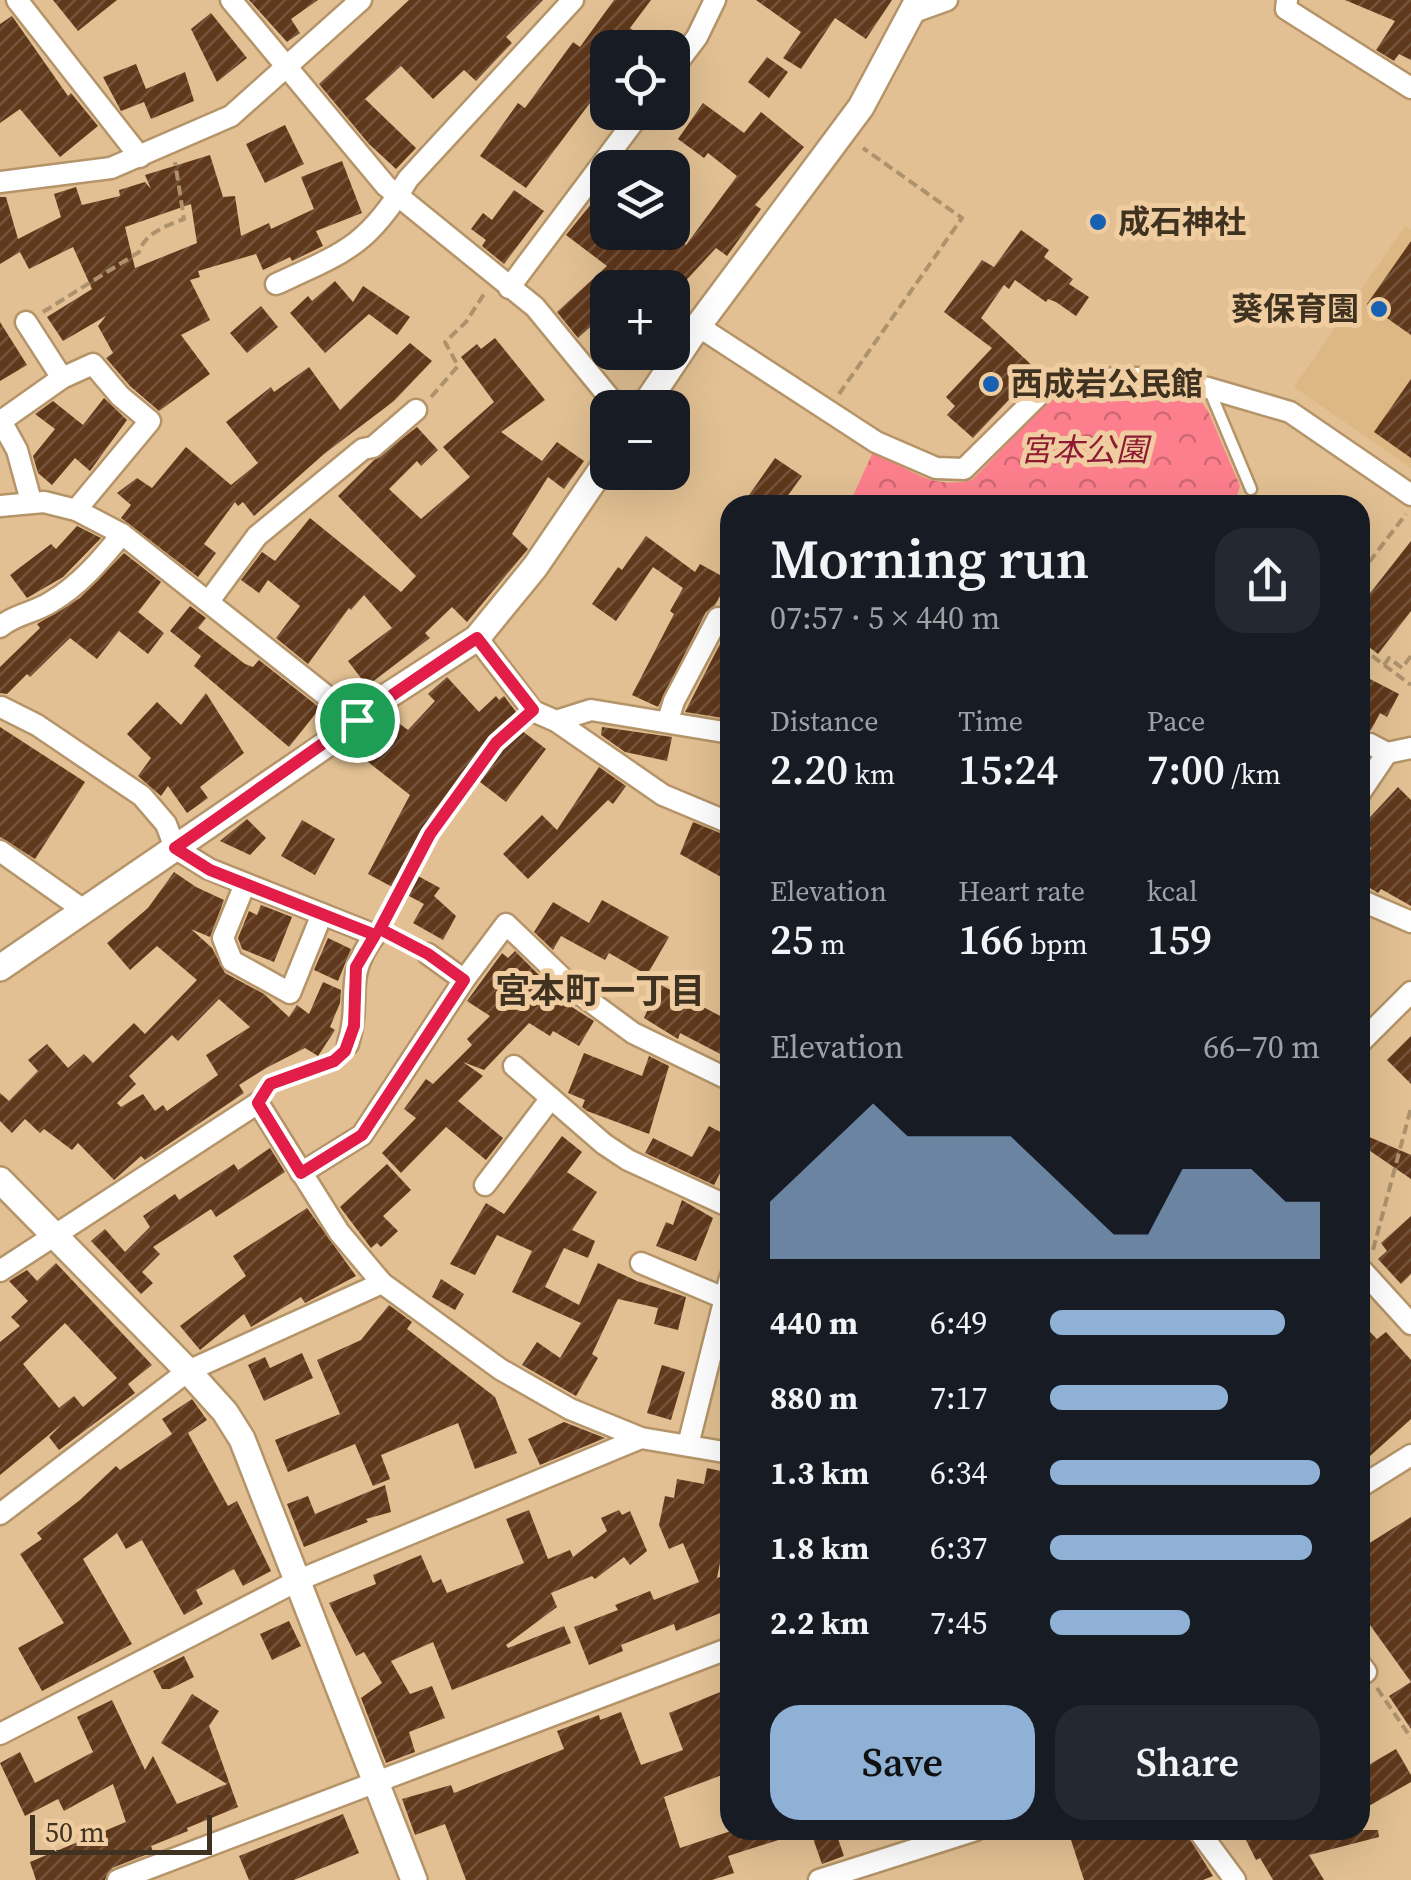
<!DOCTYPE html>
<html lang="en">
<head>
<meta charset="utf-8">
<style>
  body { margin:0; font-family:"Source Serif 4","Noto Sans JP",serif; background:#242831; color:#f1f3f6; height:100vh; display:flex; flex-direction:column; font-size:38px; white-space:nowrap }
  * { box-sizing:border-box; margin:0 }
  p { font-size:32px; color:#9ea1a6 }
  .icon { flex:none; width:55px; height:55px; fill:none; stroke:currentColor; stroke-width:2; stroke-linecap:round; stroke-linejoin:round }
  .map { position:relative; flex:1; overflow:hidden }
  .details { position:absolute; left:720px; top:495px; width:650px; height:1345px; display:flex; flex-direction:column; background:#171b24; border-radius:30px; box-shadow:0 10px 40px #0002 }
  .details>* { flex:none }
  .buttons { position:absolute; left:590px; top:30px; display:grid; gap:20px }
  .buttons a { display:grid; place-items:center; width:100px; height:100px; border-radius:20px; background:#171b24; box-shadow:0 10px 40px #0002; font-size:50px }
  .scale { position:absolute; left:30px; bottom:25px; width:182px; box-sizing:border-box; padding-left:10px; border:5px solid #403220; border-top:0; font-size:28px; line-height:35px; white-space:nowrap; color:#403220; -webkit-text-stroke:8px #efcda0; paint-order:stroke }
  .pin { position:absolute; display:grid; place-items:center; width:85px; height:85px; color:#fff; margin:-42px; border:5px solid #fff; border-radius:50%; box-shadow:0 2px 10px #0007 }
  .round { display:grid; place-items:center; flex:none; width:105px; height:105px; border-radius:30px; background:#242831 }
  .overview { display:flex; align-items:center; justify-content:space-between; height:170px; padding:0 50px }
  h1 { font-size:55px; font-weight:600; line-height:75px }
  .stats { display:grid; grid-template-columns:repeat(3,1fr); gap:15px; height:170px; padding:10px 50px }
  .stats div { display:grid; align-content:center }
  .stats b { font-size:42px; font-weight:600 }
  .stats small { font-size:28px; font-weight:400 }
  .stats p { font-size:28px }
  .chart { height:280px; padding:20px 50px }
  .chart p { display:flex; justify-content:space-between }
  .chart svg { width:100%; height:180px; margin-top:10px; fill:#8fb1d6; opacity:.7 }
  .primary-button { display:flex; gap:20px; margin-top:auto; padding:20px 50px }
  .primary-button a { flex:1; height:115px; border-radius:30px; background:#8fb1d6; color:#111; font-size:40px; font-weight:600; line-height:115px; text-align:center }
  .primary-button a+a { background:#242831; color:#f1f3f6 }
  ul { padding:0 50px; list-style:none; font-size:32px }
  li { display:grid; grid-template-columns:160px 120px 1fr; align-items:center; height:75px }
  li i { height:25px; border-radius:12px; background:#8fb1d6 }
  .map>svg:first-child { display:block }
  .built { fill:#deb884 }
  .forest { fill:url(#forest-crowns) }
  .building { fill:url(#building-hatch); fill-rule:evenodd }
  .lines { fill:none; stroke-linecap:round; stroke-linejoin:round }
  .service-casing { stroke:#b49468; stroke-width:15 }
  .minor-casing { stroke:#b49468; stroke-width:25 }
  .tertiary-casing { stroke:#b49468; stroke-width:30 }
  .path { stroke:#ae926e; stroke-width:4; stroke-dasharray:10 5; stroke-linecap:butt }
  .service { stroke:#fff; stroke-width:10 }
  .minor { stroke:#fff; stroke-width:20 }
  .tertiary { stroke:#fff; stroke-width:25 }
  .route-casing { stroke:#fff; stroke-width:20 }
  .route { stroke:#e11d48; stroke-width:12 }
  .poi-dot { fill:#1860b0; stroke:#efcda0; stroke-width:4 }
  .labels { text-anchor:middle; stroke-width:10; stroke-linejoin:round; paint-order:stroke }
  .poi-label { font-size:32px; font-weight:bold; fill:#403220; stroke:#efcda0; text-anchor:start }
  .park-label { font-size:32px; font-style:italic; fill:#8f1a34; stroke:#efcda0 }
  .neighbourhood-label { font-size:35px; font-weight:bold; fill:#403220; stroke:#efcda0 }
</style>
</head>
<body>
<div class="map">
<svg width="1411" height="1880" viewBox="0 0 1411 1880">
  <defs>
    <pattern id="forest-crowns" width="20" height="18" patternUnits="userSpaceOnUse" patternTransform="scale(2.5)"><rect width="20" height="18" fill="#fd7f8d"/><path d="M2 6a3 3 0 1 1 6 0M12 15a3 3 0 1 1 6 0" fill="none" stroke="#ce6973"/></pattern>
    <pattern id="building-hatch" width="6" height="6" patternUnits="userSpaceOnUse" patternTransform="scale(2.5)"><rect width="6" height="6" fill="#60381b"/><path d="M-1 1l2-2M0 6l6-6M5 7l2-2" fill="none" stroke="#74543b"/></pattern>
  </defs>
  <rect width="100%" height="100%" fill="#e2c093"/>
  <!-- built -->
  <polygon class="built" points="1405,226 1411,230 1411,468 1294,387"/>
  <!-- forest -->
  <path class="forest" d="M1134 391 1199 398 1208 411 1240 486 1234 505H860L851 500 874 450C909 469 930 490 972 480L1050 400 1067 392Z"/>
  <!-- building -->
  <g class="building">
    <polygon points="53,0 117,0 78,31"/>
    <polygon points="249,0 318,0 291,19 300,33 287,42"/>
    <polygon points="409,0 543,0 506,37 512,43 476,81 464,70 433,99 401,66 365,99 416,148 396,169 369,144 319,84"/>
    <polygon points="614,0 651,0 630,28 657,48 608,48 608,79 526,188 480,156 518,103 525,108 573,42 580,47"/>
    <polygon points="756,0 892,0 866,39 835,18 801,69 783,58 801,32"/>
    <polygon points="1345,0 1411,0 1411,60 1399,54 1394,61 1376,50 1395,21"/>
    <polygon points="211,13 247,58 217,82 191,29"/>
    <polygon points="12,16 68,96 71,93 98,126 60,157 20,109 0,123 0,24"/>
    <polygon points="767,57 788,72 769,98 748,82"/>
    <polygon points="136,64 146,89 185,72 194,101 151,119 144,102 121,111 103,77"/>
    <polygon points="703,103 744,133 761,112 804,147 755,205 761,209 727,256 716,248 679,288 608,288 608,311 578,338 557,312 607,266 566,235 608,183 608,232 672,232 686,245 737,176 708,153 704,158 678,139"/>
    <polygon points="285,125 304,164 265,183 246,144"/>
    <path d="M210 155 223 197 235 196 241 236 269 223 271 229 314 209 301 177 342 161 362 213 316 231 323 246 292 261 290 257 263 270 256 254 198 271 200 277 190 280 210 320 181 335 210 374 159 411 130 386 106 358 113 353 98 326 106 316 63 341 47 317 92 289 73 247 29 269 20 252 0 264V197H6L18 239 61 217 54 194 76 187 82 205 120 196 119 190 145 182 151 189 145 175ZM191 204 197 243 135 268 125 227Z"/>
    <polygon points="514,190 544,211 504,264 482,246 486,240 471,229 483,213 492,220"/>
    <polygon points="1021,230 1049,250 1044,257 1073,279 1069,284 1089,297 1076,316 1056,302 1048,299 1046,302 1015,280 1009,289 1004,285 981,318 1037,370 973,438 947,415 955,406 946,397 992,348 944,312 982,260 994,267"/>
    <polygon points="1411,241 1411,335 1367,304"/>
    <polygon points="335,281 353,302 363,286 410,317 397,335 369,314 325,353 290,313 308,296 312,301"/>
    <polygon points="261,306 278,327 247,353 230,333"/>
    <polygon points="0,322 27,365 0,381"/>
    <polygon points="495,338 545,400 501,432 542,461 557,442 584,461 564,489 548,477 512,534 528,549 467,622 452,607 425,633 430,638 367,686 348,661 392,628 364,595 351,610 349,608 308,664 276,638 300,606 268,580 259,593 241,580 262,552 275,561 310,518 401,592 416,576 338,496 373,461 417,427 438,450 421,466 417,461 389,489 421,519 470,477 443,447 494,402 461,357 477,344 481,349"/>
    <polygon points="410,343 432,361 394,401 324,454 254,516 243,502 238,506 235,502 204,544 216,553 198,577 121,518 131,505 117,493 137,478 152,488 186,447 231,485 258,463 226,422 271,387 274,392 309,367 340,410"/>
    <polygon points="1411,379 1411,458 1374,432"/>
    <polygon points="104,398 127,420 90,471 75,458 52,485 38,473 33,456 55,429 35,414 53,401 83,425"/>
    <polygon points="775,458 802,476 781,505 742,505"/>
    <polygon points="77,526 101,538 63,577 27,598 10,575 51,544 56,549"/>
    <polygon points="646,536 695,572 700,564 729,580 715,605 706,612 658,707 632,695 674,614 670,611 683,588 653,567 616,621 592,604 618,567 622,570"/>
    <polygon points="1411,541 1411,611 1378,654 1360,640 1360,606"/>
    <polygon points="124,553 161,582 138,612 164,633 148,654 119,631 97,659 70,638 30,677 27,674 7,694 0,693 0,667 40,628 37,624 80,598"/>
    <polygon points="190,606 206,618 198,628 245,664 253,667 259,660 320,708 289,747 194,666 201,656 170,631"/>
    <polygon points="722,640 730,644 730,705 723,718 685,712"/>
    <polygon points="447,677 479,712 496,696 499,700 504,696 520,717 513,724 546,749 506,802 471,775 433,821 407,870 440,888 434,896 456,916 443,940 413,923 424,904 368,874 410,795 363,758 381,736 371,729 388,715 408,730 435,701 428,694"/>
    <polygon points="1370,679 1399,694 1387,717 1380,713 1371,730 1360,730 1360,698"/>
    <polygon points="206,693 244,753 200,787 208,798 187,813 168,786 161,796 138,776 151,758 127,734 157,702 181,725"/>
    <polygon points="0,727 85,782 35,859 0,837"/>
    <polygon points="602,727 672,737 667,761 625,752 601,735"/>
    <polygon points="599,767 626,786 613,804 608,800 528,879 503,854 542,815 557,830"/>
    <polygon points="1398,787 1411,800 1411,906 1381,889 1378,893 1360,882 1360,864 1371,848 1360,840 1360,828"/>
    <polygon points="247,819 266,838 250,855 220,841"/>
    <polygon points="302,820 335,839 315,875 281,856"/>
    <polygon points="693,822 730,837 730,882 680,854"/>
    <path d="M174 872 196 887 224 900 210 937 191 929 212 948 225 973 264 994 289 1017 297 1005 309 1014 323 982 341 990 340 1003 330 1027 335 1030 318 1056 305 1048 266 1068 239 1085 244 1093 145 1160 141 1156 114 1180 78 1143 72 1150 44 1129 40 1133 25 1119 12 1133 0 1121V1093L9 1101 38 1071 28 1060 47 1044 68 1068 84 1054 93 1063 134 1023 145 1034 197 980 157 946 130 970 107 943 148 908ZM219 999 250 1027 206 1055 218 1075 167 1111 163 1105 155 1111 143 1094 121 1107 117 1103 136 1084 129 1076 172 1035 178 1041Z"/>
    <polygon points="602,900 669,937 647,975 609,953 605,960 561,936 553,950 534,932 553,902 589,923"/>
    <polygon points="261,905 292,917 274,962 242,949 238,938 249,911 257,915"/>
    <polygon points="328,938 351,949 338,981 314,970"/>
    <polygon points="515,951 540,976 534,983 594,1021 579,1046 553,1031 550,1036 529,1023 484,1070 463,1062 483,1076 458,1101 503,1138 486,1160 446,1127 401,1173 382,1153 416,1118 404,1109 426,1079 433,1084 472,1045 467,1039 490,1016 467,1001 502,953 508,958"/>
    <polygon points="659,984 730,1021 730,1059 680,1033 678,1039 644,1018"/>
    <polygon points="1411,1036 1411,1084 1387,1060"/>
    <polygon points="584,1053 642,1076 649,1056 669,1066 649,1134 587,1111 582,1107 585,1100 568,1093"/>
    <polygon points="709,1126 730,1137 730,1154 714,1185 645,1153 653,1138 692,1157"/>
    <polygon points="1360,1133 1411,1155 1411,1179 1360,1144"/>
    <polygon points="562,1136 582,1152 567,1172 597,1192 572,1230 595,1241 588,1258 564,1248 545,1287 579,1305 598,1263 637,1281 686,1297 678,1330 654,1324 658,1308 618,1299 592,1354 598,1358 576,1396 522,1365 537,1342 560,1358 581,1323 512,1292 532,1251 497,1235 475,1275 450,1264 486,1203 504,1214"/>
    <polygon points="270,1148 285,1172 216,1217 211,1209 153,1247 160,1254 142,1272 153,1283 141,1294 91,1241 105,1229 125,1252 150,1227 143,1216 175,1194 179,1200 234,1164 238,1170"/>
    <polygon points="387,1164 411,1190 383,1216 398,1231 381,1247 377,1243 371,1248 340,1207"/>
    <polygon points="682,1200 713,1218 696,1261 656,1246 666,1222 673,1225"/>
    <polygon points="307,1208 356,1276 305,1303 301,1297 251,1327 244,1314 200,1350 180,1326 246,1276 233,1256"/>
    <polygon points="1411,1216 1411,1274 1401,1284 1378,1259 1387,1251 1381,1243"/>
    <path d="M56 1263 152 1365 128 1384 135 1393 59 1450 49 1437 62 1424 0 1475V1342L20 1326 11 1317 28 1301 9 1281 27 1270 37 1281ZM65 1323 117 1378 83 1407 74 1396 59 1408 23 1364Z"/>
    <polygon points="441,1279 464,1294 455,1310 432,1297"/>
    <polygon points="389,1305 412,1322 407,1329 495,1397 517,1453 475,1469 458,1423 381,1455 390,1479 373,1486 355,1444 288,1472 275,1440 340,1414 317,1360 361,1340"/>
    <polygon points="1370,1332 1377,1339 1386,1332 1411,1360 1411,1419 1360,1465 1360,1341"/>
    <polygon points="302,1353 313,1378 264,1401 248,1365 265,1357 270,1368"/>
    <polygon points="662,1365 685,1372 671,1420 647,1413"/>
    <polygon points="192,1399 207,1420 188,1433 228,1506 237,1501 271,1571 243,1586 234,1569 196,1590 203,1604 184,1615 142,1540 126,1549 117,1533 83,1559 132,1644 42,1691 18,1648 64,1623 20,1554 42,1539 37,1533 80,1500 116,1466 120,1470 172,1434 162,1419"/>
    <polygon points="564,1422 605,1438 540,1465 528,1439"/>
    <polygon points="707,1468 730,1473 730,1512 717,1578 730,1573 730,1609 676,1631 674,1624 621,1645 623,1651 589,1665 574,1627 618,1610 615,1605 650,1591 654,1600 699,1582 683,1543 669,1549 659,1525 665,1496 674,1498 677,1479 704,1484"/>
    <polygon points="385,1485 391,1512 366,1519 368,1522 304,1547 287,1504 308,1496 315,1514"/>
    <polygon points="529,1510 548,1559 570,1550 573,1557 607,1531 601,1518 619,1510 622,1515 630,1511 647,1551 630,1565 624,1557 595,1579 592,1576 551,1593 557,1607 506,1645 508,1648 564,1626 571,1643 452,1690 433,1642 391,1661 410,1694 432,1686 445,1718 409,1732 415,1752 386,1763 361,1698 382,1683 364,1652 356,1656 329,1603 376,1584 373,1575 421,1555 433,1583 441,1579 447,1593 524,1563 506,1519"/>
    <polygon points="1411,1517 1411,1729 1389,1696 1411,1682 1370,1625 1360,1631 1360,1549"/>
    <polygon points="289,1621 301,1646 272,1660 260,1634"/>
    <polygon points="184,1656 194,1677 170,1689 162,1689 153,1671"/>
    <polygon points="730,1688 730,1772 664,1797 680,1848 734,1830 796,1830 797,1834 728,1856 734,1873 712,1880 466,1880 445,1824 415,1835 402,1799 451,1785 454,1793 564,1749 557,1731 599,1715 600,1720 621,1712 641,1765 683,1750 669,1713"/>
    <polygon points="192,1694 219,1711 209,1726 238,1807 187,1828 188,1831 151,1846 153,1852 112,1868 105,1880 36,1880 30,1862 126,1822 113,1784 64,1811 58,1799 25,1816 0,1763 20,1752 35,1783 93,1752 77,1717 112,1700 145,1770 153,1756 177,1804 227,1784 161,1743"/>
    <polygon points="1396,1749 1411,1775 1411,1782 1360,1811 1360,1770"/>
    <polygon points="343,1814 359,1853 294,1880 249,1880 239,1856"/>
    <polygon points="810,1830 835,1830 844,1856 822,1864"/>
    <polygon points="1091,1830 1184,1830 1213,1876 1203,1880 1084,1880 1070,1837"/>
    <polygon points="1241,1830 1378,1830 1379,1837 1309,1855 1324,1880 1273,1880 1260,1858 1256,1860"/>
  </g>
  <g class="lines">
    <defs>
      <polyline id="service" points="1209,389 1251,489"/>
      <g id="minor">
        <polyline points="17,0 140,157"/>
        <polyline points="231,0 386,186 535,307 618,408"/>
        <polyline points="1287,0 1286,9 1411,88"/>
        <polyline points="911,13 947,0"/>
        <polyline points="672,70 697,37 715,0"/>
        <polyline points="0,182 111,168 231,116 361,0"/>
        <path d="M276 284C344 253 368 246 408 179L573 0"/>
        <polyline points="509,288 641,112"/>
        <polyline points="26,322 62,378"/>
        <polyline points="698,326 876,442 936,468 964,469 1041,393 1061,380 1141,378 1208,388 1290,412 1411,495"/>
        <polyline points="31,501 17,450 1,421 62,378 93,364 120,396 150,421 76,510"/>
        <polyline points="0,506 44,502 76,510 122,534 357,720"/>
        <polyline points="209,601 257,536 363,449 373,447 416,410"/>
        <path d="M0 627C15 614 34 613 51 602 80 585 101 560 122 534"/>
        <polyline points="477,638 533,711 556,721 663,795 730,823"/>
        <path d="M1 707 37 725 142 796 166 824 175 848 209 869 375 935C342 979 362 998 348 1044"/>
        <polyline points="668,720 674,701 718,618 730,624"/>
        <polyline points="556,721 591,710 730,733"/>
        <polyline points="1360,744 1370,744 1387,753"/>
        <polyline points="1360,793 1387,753 1411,748"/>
        <polyline points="0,851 85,911"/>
        <polyline points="245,884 223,938 232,961 290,993 322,914"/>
        <polyline points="1360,900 1411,922"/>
        <polyline points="428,954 464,980"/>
        <polyline points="1360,1043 1411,992"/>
        <polyline points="514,1066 604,1144 628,1160 730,1207"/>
        <polyline points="301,1173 362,1135 464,980 506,924 576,991 633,1033 730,1080"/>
        <polyline points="485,1185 551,1098"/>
        <polyline points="641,1263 724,1298"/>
        <polyline points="1360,1268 1411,1324"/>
        <polyline points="0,1271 258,1103 339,1232 382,1283 500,1369 570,1409 641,1438 730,1453"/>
        <polyline points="688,1445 730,1278"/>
        <polyline points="1360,1487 1411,1455"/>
        <polyline points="0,1514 188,1371 382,1283"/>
        <polyline points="1360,1664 1366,1672 1360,1675"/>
        <polyline points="0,1734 299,1580 641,1438"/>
        <polyline points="1198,1830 1235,1880"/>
        <polyline points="118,1880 730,1648"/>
        <polyline points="819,1880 976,1830"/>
      </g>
      <g id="tertiary">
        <polyline points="643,408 698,326 861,107 918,0"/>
        <polyline points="0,968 327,744 375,704 477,638 535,567 608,460"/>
        <polyline points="0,1180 188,1371 225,1412 242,1439 414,1880"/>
      </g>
    </defs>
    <!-- service casing -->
    <use href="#service" class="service-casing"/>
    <!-- minor casing -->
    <use href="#minor" class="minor-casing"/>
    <!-- tertiary casing -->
    <use href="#tertiary" class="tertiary-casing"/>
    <!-- path -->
    <g class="path">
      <path d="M43 312 139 252C144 234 167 225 184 219L175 162"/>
      <polyline points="839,394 962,218 863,148"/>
      <polyline points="431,397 458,366 445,342 466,322 484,294"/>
      <polyline points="1360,574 1406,514"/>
      <polyline points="1360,647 1411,685"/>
      <polyline points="1384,665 1389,658 1402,668 1411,656"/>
      <path d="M385 918C421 851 458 775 517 725"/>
      <polyline points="269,1087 334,1061"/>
      <polyline points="1373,1250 1411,1108"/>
      <polyline points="1377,1688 1411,1738"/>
    </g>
    <!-- service -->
    <use href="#service" class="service"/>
    <!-- minor -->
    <use href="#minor" class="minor"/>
    <!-- tertiary -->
    <use href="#tertiary" class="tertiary"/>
  </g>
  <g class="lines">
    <defs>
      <path id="route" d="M477 638 533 710 496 743 430 834 380 929 428 954 464 980 362 1135 301 1173 258 1103 270 1084 334 1061 345 1051 354 1026 356 967 375 935 210 870 175 848C276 778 374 705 477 638Z"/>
    </defs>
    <!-- route casing -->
    <use href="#route" class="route-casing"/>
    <!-- route -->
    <use href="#route" class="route"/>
  </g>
  <!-- markers -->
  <g class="poi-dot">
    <circle cx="1098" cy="222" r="10"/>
    <circle cx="1379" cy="309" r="10"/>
    <circle cx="991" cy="384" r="10"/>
  </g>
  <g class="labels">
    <!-- poi labels -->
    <g class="poi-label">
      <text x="1118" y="233">成石神社</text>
      <text x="1359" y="320" text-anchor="end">葵保育園</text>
      <text x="1011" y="395">西成岩公民館</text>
    </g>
    <!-- park labels -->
    <g class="park-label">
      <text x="1084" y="461">宮本公園</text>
    </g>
    <!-- neighbourhood labels -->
    <g class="neighbourhood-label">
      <text x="600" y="1003">宮本町一丁目</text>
    </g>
  </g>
</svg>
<div class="buttons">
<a><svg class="icon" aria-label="locate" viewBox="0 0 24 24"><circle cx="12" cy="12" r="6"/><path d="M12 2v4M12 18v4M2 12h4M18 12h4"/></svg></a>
<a><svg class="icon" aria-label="layers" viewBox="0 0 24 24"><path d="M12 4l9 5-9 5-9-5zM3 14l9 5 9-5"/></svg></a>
<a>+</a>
<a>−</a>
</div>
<div class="scale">50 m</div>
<div class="pin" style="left:357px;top:720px;background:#1e9e55"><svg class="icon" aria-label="arrive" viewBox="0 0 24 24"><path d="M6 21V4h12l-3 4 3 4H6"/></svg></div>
<section class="details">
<div class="overview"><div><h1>Morning run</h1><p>07:57 · 5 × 440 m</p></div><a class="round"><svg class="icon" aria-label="share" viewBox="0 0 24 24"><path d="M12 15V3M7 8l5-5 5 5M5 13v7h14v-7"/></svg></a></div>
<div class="stats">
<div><p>Distance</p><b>2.20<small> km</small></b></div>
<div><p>Time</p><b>15:24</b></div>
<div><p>Pace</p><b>7:00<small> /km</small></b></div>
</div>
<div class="stats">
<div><p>Elevation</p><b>25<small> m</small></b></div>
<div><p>Heart rate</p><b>166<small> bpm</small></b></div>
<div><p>kcal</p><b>159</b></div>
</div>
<div class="chart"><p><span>Elevation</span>66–70 m</p>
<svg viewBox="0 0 160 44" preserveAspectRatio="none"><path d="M0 44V30L10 22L20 14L30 6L40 14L50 14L60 14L70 14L80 22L90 30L100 38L110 38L120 22L130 22L140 22L150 30L160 30V44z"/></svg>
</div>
<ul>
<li><b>440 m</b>6:49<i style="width:87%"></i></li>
<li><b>880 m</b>7:17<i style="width:66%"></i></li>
<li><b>1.3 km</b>6:34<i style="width:100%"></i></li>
<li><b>1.8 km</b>6:37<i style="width:97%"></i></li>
<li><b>2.2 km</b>7:45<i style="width:52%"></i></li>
</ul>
<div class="primary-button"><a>Save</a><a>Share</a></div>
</section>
</div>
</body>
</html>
